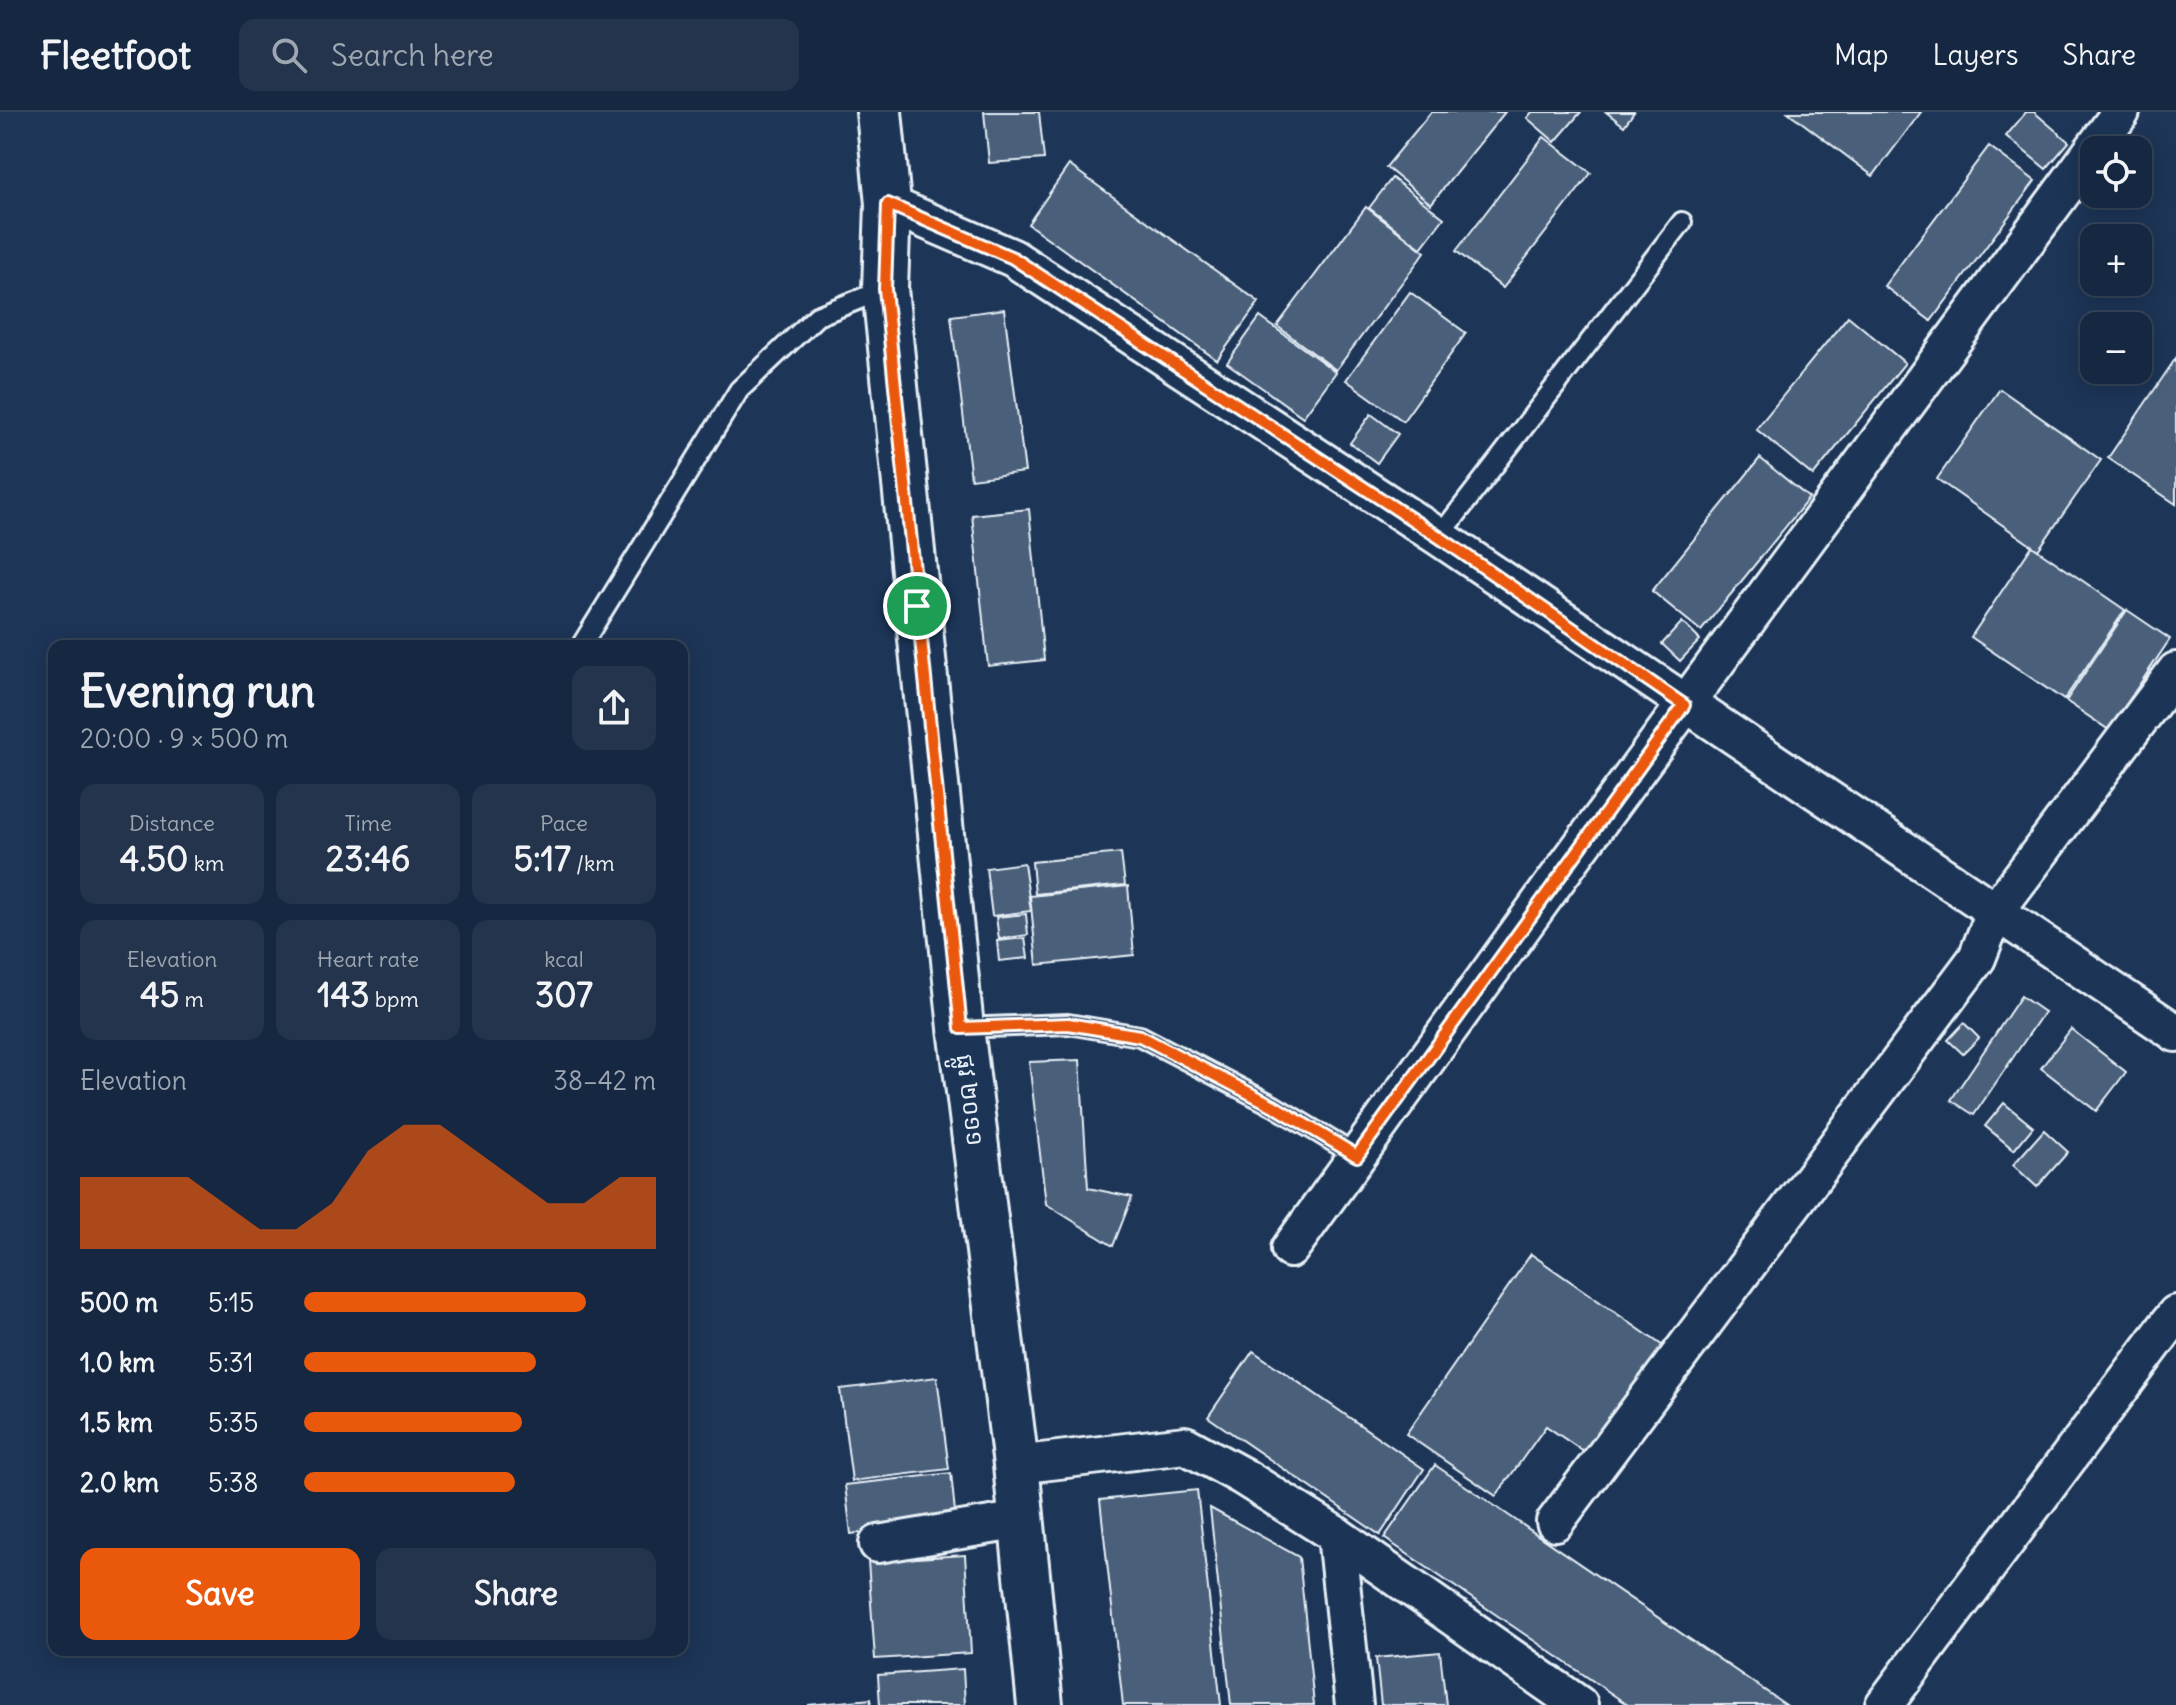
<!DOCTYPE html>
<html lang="en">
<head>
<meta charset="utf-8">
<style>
  body { margin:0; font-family:Delius,"Noto Sans Khmer",sans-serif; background:#23344c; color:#f1f3f6; height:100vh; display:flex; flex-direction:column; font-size:30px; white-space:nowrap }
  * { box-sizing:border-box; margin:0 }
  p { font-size:26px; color:#9ea6b1 }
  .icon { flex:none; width:44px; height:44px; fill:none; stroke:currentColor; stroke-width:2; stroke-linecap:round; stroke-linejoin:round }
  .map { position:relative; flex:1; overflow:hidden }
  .drawer { position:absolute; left:48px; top:528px; width:640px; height:1016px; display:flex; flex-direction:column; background:#162841; border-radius:16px; box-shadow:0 4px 20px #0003,0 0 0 2px #35445a }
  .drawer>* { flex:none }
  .buttons { position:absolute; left:2080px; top:24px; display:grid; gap:16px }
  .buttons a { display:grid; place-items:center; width:72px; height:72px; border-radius:16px; background:#162841; box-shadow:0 4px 20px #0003,0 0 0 2px #35445a; font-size:40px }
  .pin { position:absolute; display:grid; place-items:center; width:68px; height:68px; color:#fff; margin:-34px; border:4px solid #fff; border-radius:50%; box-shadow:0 2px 8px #0007 }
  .round { display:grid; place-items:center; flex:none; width:84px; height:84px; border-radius:16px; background:#23344c }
  .head { display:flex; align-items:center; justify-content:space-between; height:136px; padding:0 32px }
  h1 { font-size:44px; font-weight:700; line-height:60px }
  .figures { display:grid; grid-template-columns:repeat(3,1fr); gap:12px; height:136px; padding:8px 32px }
  .figures div { display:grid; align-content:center; border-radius:16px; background:#23344c; text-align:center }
  .figures b { font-size:34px; font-weight:700 }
  .figures small { font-size:22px; font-weight:400 }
  .figures p { font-size:22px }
  .chart { height:224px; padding:16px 32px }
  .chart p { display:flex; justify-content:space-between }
  .chart svg { width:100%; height:144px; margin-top:8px; fill:#ea580c; opacity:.7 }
  .primary-button { display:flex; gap:16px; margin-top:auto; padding:16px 32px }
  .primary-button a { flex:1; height:92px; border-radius:16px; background:#ea580c; color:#fff; font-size:32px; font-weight:700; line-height:92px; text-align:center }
  .primary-button a+a { background:#23344c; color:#f1f3f6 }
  ul { padding:0 32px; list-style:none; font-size:26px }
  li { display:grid; grid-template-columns:128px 96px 1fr; align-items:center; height:60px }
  li i { height:20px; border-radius:10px; background:#ea580c }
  header { display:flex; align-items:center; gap:48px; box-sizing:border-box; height:112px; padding:0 40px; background:#162841; border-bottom:2px solid #35445a }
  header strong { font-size:38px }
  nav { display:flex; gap:44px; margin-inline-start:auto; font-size:28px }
  .search { width:560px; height:72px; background:#23344c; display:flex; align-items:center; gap:20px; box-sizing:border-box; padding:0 28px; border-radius:16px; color:#9ea6b1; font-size:30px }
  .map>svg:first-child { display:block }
  .building { fill:#495e7a; stroke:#e8f1f8; stroke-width:2 }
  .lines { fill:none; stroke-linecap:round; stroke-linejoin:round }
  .lane-casing { stroke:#e8f1f8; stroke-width:24 }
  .street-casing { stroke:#e8f1f8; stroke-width:42 }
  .secondary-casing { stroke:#e8f1f8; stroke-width:50 }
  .lane { stroke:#1d3557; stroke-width:18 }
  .street { stroke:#1d3557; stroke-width:36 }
  .secondary { stroke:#1d3557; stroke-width:44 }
  .route-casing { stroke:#fff; stroke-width:16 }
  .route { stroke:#ea580c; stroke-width:10 }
  .labels { text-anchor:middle; stroke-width:8; stroke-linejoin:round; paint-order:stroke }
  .street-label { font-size:24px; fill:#e8f1f8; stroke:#1d3557 }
</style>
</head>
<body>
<header>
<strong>Fleetfoot</strong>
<div class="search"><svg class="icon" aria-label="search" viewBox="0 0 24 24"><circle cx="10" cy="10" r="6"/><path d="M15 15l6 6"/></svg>Search here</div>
<nav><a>Map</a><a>Layers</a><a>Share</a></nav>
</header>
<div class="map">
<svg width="2176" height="1593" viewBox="0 0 2176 1593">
  <rect width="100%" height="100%" fill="#1d3557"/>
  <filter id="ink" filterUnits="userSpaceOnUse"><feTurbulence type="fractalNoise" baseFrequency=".0125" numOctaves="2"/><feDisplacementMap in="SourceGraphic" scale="16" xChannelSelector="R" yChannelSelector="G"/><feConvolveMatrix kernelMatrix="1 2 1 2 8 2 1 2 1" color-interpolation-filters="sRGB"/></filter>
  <g filter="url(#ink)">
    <!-- building -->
    <g class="building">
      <polygon points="984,0 1039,0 1044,47 989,51"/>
      <polygon points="1431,0 1505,0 1431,92 1386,55"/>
      <polygon points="1532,0 1581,0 1555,30 1527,6"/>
      <polygon points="1606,0 1634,0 1624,14"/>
      <polygon points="1788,0 1921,0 1873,64"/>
      <polygon points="2026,0 2034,0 2069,30 2046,57 2006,24"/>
      <polygon points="1544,25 1591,61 1503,176 1456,139"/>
      <polygon points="1989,34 2035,69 1931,209 1884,174"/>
      <polygon points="1069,53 1259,190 1217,248 1028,112"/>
      <polygon points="1392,66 1444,106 1421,136 1369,96"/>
      <polygon points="1366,95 1425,140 1336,258 1277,214"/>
      <polygon points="1410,180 1466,221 1403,309 1346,268"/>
      <polygon points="1004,197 1025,360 971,367 951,204"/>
      <polygon points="1848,204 1905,251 1813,364 1756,317"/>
      <polygon points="1260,205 1336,260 1303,305 1227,251"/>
      <polygon points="2176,246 2176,392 2108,346"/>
      <polygon points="2000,277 2101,348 2038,438 1937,367"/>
      <polygon points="1371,302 1398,322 1377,351 1350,331"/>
      <polygon points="1760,346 1809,386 1701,519 1652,479"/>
      <polygon points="1029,397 1044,548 988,554 972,403"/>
      <polygon points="2032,434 2125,498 2064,588 1971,525"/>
      <polygon points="2127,498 2170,527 2109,618 2066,589"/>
      <polygon points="1682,510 1700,528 1680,549 1662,532"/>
      <polygon points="1121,741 1125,773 1035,782 1032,750"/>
      <polygon points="1024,751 1031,799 992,804 986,756"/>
      <polygon points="1128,774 1134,843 1037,853 1030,784"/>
      <polygon points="1026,802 1028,823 999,827 996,805"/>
      <polygon points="1025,826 1028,846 999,849 997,829"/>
      <polygon points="2021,884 2044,900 1974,1003 1951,988"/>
      <polygon points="1964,911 1979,926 1963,942 1948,928"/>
      <polygon points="2071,917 2126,960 2096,999 2041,956"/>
      <polygon points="1080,948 1088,1076 1132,1085 1113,1134 1046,1092 1029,950"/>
      <polygon points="2004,991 2033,1015 2014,1038 1985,1014"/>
      <polygon points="2044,1018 2068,1040 2037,1075 2013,1053"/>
      <polygon points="1531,1142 1666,1236 1590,1344 1546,1314 1496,1384 1406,1322"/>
      <polygon points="1253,1239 1424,1357 1380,1423 1208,1305"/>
      <polygon points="937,1265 949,1357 852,1369 840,1277"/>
      <polygon points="1435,1353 1786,1593 1628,1593 1384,1426"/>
      <polygon points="951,1361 956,1410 851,1422 845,1373"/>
      <polygon points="1197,1378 1221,1593 1123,1593 1100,1388"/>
      <polygon points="1210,1396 1299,1445 1314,1593 1231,1593"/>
      <polygon points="965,1443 971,1541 875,1547 868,1449"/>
      <polygon points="1440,1540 1446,1593 1381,1593 1376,1546"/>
      <polygon points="963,1557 965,1593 880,1593 878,1563"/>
      <polygon points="871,1587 871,1593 808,1593"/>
    </g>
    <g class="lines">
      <defs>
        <g id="lane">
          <polyline points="1439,425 1682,110"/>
          <polyline points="581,534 739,278 817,204 885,177"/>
          <polyline points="961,916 1068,912 1140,924 1274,994 1357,1044"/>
        </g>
        <g id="street">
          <polyline points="888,92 1013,146 1439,425 2176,921"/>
          <polyline points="1290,1137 1562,760 2121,0"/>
          <polyline points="1016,1353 1185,1333 1242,1364 1336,1423 1579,1593"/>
          <polyline points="1555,1410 1977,846 1995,800 2176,559"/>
          <polyline points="1336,1423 1354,1593"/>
          <polyline points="878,1432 1021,1408"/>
          <polyline points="1884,1593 2176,1202"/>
        </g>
        <polyline id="secondary" points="879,0 888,92 885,177 961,916 1016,1353 1040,1593"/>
      </defs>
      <!-- lane casing -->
      <use href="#lane" class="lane-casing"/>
      <!-- street casing -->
      <use href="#street" class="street-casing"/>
      <!-- secondary casing -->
      <use href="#secondary" class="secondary-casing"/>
      <!-- lane -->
      <use href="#lane" class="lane"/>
      <!-- street -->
      <use href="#street" class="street"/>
      <!-- secondary -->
      <use href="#secondary" class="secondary"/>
    </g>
  </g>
  <g class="lines" filter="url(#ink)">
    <defs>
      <polygon id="route" points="888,92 1013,146 1439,425 1684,593 1357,1044 1274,994 1140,924 1068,912 961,916 885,177"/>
    </defs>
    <!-- route casing -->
    <use href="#route" class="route-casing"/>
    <!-- route -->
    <use href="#route" class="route"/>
  </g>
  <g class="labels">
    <!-- street labels -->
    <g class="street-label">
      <text transform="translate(970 988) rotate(83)" y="8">ផ្លូវ ២០១១</text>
    </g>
  </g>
</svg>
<div class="buttons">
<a><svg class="icon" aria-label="locate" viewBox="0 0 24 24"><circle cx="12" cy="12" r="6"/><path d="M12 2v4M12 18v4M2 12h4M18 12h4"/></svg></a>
<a>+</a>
<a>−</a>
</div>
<div class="pin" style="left:917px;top:494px;background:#1e9e55"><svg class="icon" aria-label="arrive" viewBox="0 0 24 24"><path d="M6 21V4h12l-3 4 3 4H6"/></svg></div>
<section class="drawer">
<div class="head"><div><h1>Evening run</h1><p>20:00 · 9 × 500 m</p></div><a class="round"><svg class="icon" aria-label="share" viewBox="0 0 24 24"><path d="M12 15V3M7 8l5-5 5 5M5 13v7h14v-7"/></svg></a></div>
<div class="figures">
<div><p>Distance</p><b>4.50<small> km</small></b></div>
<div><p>Time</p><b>23:46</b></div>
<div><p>Pace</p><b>5:17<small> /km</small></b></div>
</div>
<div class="figures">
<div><p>Elevation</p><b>45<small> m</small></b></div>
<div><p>Heart rate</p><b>143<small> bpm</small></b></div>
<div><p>kcal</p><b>307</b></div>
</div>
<div class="chart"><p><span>Elevation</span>38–42 m</p>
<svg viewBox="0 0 160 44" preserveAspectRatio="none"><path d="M0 44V22L10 22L20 22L30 22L40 30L50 38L60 38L70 30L80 14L90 6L100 6L110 14L120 22L130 30L140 30L150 22L160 22V44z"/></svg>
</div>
<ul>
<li><b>500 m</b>5:15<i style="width:80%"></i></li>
<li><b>1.0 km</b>5:31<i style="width:66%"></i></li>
<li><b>1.5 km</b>5:35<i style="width:62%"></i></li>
<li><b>2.0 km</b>5:38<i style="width:60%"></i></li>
</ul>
<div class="primary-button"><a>Save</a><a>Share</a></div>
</section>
</div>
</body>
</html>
